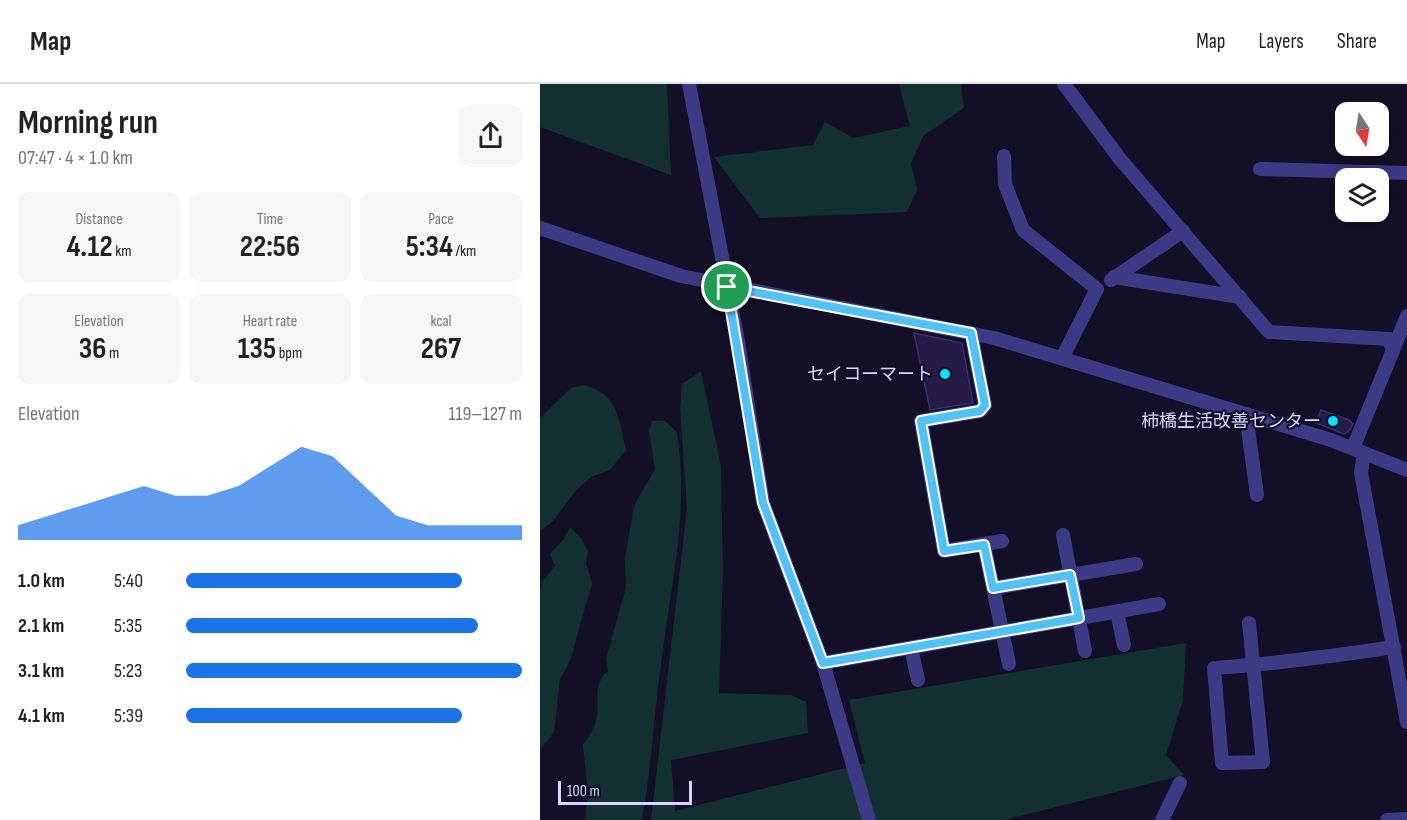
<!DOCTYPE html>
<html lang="en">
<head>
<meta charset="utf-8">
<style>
  body { margin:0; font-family:"Sofia Sans Condensed","Noto Sans JP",sans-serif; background:#f6f6f6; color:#222; height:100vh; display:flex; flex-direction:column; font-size:22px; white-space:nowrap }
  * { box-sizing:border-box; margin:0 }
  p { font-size:20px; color:#767676 }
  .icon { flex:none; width:33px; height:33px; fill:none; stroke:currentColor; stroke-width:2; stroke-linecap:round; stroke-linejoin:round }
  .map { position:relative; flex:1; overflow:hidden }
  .panel { display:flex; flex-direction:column; background:#fff; width:540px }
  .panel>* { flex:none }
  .needle { width:39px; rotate:168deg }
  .tools { position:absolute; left:795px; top:18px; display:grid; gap:12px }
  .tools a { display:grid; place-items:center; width:54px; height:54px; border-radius:12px; background:#fff; box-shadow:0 3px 15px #0003; font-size:30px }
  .scale { position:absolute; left:18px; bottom:15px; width:134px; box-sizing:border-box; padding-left:6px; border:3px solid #d9d4ff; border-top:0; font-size:16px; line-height:21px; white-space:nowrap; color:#d9d4ff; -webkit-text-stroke:4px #130f26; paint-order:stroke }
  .pin { position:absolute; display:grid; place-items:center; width:51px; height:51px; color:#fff; margin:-26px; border:3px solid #fff; border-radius:50%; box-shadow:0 2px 6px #0007 }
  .round { display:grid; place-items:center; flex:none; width:63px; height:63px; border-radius:12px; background:#f6f6f6 }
  .summary { display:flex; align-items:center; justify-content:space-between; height:102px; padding:0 18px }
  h1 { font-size:33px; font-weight:700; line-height:45px }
  .figures { display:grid; grid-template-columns:repeat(3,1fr); gap:9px; height:102px; padding:6px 18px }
  .figures div { display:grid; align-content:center; border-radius:12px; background:#f6f6f6; text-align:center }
  .figures b { font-size:30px; font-weight:700 }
  .figures small { font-size:16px; font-weight:400 }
  .figures p { font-size:16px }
  .chart { height:168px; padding:12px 18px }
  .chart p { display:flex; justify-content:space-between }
  .chart svg { width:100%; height:108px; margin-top:6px; fill:#1a73e8; opacity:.7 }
  ul { padding:0 18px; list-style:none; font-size:20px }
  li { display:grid; grid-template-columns:96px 72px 1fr; align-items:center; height:45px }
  li i { height:15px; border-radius:8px; background:#1a73e8 }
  header { display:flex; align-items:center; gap:36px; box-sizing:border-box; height:84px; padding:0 30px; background:#fff; border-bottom:2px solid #e0e0e0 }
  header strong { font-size:28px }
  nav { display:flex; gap:33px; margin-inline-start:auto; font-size:21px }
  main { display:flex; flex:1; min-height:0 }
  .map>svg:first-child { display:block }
  .green { fill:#12302f }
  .building { fill:#241b47; stroke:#3b2d73; stroke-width:1.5 }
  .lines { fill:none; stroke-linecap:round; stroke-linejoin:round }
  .minor { stroke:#3d3a85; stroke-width:14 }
  .route-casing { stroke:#fff; stroke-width:12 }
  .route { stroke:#4fc3f7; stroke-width:8 }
  .poi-dot { fill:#00e5ff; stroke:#130f26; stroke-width:2 }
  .labels { text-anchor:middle; stroke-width:4.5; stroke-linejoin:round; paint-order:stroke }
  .poi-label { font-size:18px; fill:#d9d4ff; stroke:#130f26; text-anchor:end }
</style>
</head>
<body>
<header>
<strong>Map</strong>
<nav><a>Map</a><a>Layers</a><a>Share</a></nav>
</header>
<main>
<section class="panel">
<div class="summary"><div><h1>Morning run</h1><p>07:47 · 4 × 1.0 km</p></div><a class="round"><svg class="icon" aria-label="share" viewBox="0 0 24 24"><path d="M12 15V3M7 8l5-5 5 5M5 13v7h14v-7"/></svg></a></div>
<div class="figures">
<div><p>Distance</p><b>4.12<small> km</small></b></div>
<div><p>Time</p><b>22:56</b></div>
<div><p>Pace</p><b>5:34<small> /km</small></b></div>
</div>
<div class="figures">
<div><p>Elevation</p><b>36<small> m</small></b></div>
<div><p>Heart rate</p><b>135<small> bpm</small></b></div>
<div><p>kcal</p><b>267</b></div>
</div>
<div class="chart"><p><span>Elevation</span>119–127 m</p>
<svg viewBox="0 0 160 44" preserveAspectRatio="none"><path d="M0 44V38L10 34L20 30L30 26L40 22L50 26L60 26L70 22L80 14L90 6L100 10L110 22L120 34L130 38L140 38L150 38L160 38V44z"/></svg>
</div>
<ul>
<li><b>1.0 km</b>5:40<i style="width:82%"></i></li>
<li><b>2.1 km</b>5:35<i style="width:87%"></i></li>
<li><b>3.1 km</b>5:23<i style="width:100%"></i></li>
<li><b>4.1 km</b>5:39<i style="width:82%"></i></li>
</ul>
</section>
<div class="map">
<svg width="867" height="736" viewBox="0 0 867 736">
  <rect width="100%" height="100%" fill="#130f26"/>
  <!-- green -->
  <g class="green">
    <polygon points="0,0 127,0 131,91 0,43"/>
    <polygon points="359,0 421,0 424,24 383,52 371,80 377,106 367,128 220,134 174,73 273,61 285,38 313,54 370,42"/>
    <polygon points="161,287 181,382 183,487 179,609 251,611 266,618 268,649 131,676 135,727 325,679 309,616 646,559 643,616 626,671 644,691 464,736 111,736 147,424 140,325 142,300"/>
    <path d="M44 301C78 310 79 335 86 366L70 386 51 393 37 405 13 437 0 447V334L31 304Z"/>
    <path d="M112 337H125L137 348C149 427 132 495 122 572 114 627 112 681 102 736H45L48 709 43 661C49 653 54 645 56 636 61 618 51 602 68 587L66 574 86 504 85 474 94 422 115 385 109 347Z"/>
    <polygon points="30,443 41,454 48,467 46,480 52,499 30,577 20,595 14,648 0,666 0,506 2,498 15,482 10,470 24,455"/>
  </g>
  <!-- building -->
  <g class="building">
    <polygon points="374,249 422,259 433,319 390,326"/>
    <polygon points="781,326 809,336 813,340 810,346 804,350 776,339"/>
  </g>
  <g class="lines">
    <!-- minor -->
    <g class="minor">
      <polyline points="149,0 198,257 223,419 283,579 329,736"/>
      <polyline points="524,0 580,75 729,248 849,255 853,267"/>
      <polyline points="464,72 465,100 483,146 557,205 522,274"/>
      <polyline points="720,85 867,89"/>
      <polyline points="0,144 141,192 454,254 791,356 867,386"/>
      <polyline points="574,193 700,213"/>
      <polyline points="571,196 643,147"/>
      <polyline points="431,249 445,321 440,327 381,337 404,467 462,457"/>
      <polyline points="706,330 717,411"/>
      <polyline points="813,364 867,232"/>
      <polyline points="824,369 821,389 867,638"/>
      <polyline points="523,451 545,567"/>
      <polyline points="444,461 469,580"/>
      <polyline points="453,504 596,480"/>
      <polyline points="577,528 584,561"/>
      <path d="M709 539 723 678 682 679 674 584C734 580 794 572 854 563"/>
      <polyline points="371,564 378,596"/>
      <polyline points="283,579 619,520"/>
      <polyline points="622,736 640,699"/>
      <polyline points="847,736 867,735"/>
    </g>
  </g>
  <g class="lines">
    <defs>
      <polygon id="route" points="187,203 431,249 445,321 440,327 381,337 404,467 444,461 453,504 530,491 539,534 283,579 223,419"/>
    </defs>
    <!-- route casing -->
    <use href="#route" class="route-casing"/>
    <!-- route -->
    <use href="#route" class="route"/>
  </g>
  <!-- markers -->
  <g class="poi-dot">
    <circle cx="405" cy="290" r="6"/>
    <circle cx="793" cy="337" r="6"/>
  </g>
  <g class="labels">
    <!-- poi labels -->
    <g class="poi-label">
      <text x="393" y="296">セイコーマート</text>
      <text x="781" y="343">柿橋生活改善センター</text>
    </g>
  </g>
</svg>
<div class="tools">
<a><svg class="needle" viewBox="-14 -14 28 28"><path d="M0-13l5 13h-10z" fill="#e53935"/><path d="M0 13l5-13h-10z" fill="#767676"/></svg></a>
<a><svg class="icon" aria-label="layers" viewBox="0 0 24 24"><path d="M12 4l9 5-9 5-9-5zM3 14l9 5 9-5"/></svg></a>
</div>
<div class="scale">100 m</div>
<div class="pin" style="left:187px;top:203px;background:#1e9e55"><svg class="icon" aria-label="arrive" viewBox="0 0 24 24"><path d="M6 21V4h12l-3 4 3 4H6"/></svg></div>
</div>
</main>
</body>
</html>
